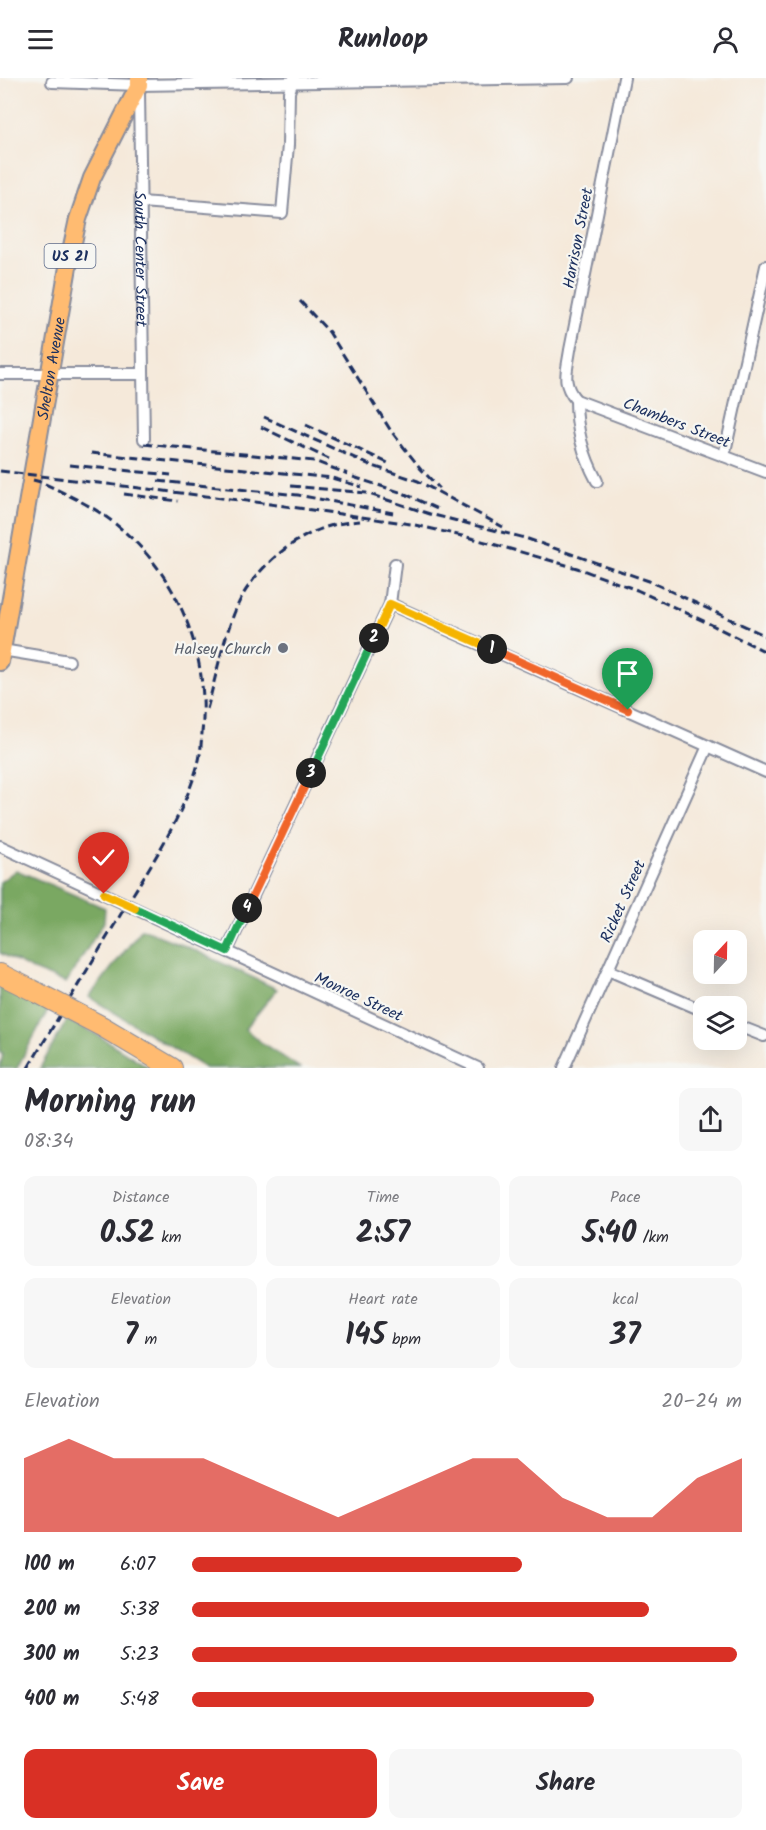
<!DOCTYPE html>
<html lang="en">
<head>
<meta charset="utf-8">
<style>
  body { margin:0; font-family:Kalam,sans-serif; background:#f7f7f7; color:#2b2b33; height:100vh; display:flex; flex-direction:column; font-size:22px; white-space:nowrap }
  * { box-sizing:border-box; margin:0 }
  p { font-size:20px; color:#7c7c81 }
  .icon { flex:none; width:33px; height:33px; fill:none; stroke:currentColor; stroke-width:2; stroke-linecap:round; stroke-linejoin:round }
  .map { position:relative; height:990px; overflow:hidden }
  .side { display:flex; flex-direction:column; background:#fff; flex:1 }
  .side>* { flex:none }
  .needle { width:39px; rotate:22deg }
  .fabs { position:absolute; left:693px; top:852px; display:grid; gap:12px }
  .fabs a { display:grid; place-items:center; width:54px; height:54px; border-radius:12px; background:#fff; box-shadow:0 6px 24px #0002; font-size:30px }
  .pin { position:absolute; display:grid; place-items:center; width:51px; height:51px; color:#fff; margin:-62px -26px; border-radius:50% 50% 50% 0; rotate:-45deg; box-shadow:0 0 6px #0007 }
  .pin .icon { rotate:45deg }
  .km { position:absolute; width:30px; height:30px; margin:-15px; border-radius:50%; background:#222; color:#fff; font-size:16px; line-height:30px; text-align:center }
  .round { display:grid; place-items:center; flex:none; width:63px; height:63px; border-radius:12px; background:#f7f7f7 }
  .head { display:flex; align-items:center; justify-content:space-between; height:102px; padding:0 24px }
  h1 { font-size:33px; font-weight:700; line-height:45px }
  .metrics { display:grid; grid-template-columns:repeat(3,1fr); gap:9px; height:102px; padding:6px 24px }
  .metrics div { display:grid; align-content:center; border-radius:12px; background:#f7f7f7; text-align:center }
  .metrics b { font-size:30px; font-weight:700 }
  .metrics small { font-size:16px; font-weight:400 }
  .metrics p { font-size:16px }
  .chart { height:168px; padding:12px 24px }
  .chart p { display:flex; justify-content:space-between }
  .chart svg { width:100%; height:108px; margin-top:6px; fill:#d93025; opacity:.7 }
  .cta { display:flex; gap:12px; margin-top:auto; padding:12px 24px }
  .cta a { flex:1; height:69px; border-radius:12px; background:#d93025; color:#fff; font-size:24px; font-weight:700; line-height:69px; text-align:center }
  .cta a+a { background:#f7f7f7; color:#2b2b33 }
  ul { padding:0 24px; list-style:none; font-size:20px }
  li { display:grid; grid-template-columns:96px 72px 1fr; align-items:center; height:45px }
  li i { height:15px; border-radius:8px; background:#d93025 }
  header { display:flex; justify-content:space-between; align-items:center; height:78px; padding:0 24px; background:#fff; font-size:27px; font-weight:700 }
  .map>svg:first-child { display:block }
  .forest { fill:#7aa862; stroke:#4a6c60; stroke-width:1.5 }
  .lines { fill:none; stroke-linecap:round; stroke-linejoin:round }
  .street-casing { stroke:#888c9c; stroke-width:14 }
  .primary-casing { stroke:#888c9c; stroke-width:20 }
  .highway-casing { stroke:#888c9c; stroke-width:22 }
  .street { stroke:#fff; stroke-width:10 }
  .primary { stroke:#ffbb71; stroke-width:16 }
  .highway { stroke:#ffbb71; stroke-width:20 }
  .rail { stroke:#1b2f5e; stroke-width:3; stroke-dasharray:9 4.5; stroke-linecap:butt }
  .street-bridge-casing { stroke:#888c9c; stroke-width:14; stroke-linecap:butt }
  .highway-bridge-casing { stroke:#888c9c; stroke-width:22; stroke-linecap:butt }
  .street-bridge { stroke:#fff; stroke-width:10 }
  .highway-bridge { stroke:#ffbb71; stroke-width:20 }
  .split-1-casing { stroke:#fff; stroke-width:12 }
  .split-2-casing { stroke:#fff; stroke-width:12 }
  .split-3-casing { stroke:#fff; stroke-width:12 }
  .split-4-casing { stroke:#fff; stroke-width:12 }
  .split-5-casing { stroke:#fff; stroke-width:12 }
  .split-6-casing { stroke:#fff; stroke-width:12 }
  .split-1 { stroke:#f0652b; stroke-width:8 }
  .split-2 { stroke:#f5b400; stroke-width:8 }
  .split-3 { stroke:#22a559; stroke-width:8 }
  .split-4 { stroke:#f0652b; stroke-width:8 }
  .split-5 { stroke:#22a559; stroke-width:8 }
  .split-6 { stroke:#f5b400; stroke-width:8 }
  .worship-dot { fill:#6b7280; stroke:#f6f6f2; stroke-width:2 }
  .labels { text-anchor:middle; stroke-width:4.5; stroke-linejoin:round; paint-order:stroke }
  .shield { fill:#f6f6f2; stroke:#5d6b8a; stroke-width:1.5 }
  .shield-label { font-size:15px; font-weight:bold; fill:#1b2f5e }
  .street-label { font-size:16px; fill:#1b2f5e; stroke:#f6f6f2 }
  .worship-label { font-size:16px; fill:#5b616d; stroke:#f6f6f2; text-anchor:end }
</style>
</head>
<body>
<header><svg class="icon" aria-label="menu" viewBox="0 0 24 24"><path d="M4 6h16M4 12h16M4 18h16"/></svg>Runloop<svg class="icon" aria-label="person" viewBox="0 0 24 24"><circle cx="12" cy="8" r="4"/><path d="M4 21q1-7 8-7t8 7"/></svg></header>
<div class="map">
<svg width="766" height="990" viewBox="0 0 766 990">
  <rect width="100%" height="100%" fill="#f6f6f2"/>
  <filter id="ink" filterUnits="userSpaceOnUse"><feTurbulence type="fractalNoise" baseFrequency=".0167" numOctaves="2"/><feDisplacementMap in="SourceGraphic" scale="12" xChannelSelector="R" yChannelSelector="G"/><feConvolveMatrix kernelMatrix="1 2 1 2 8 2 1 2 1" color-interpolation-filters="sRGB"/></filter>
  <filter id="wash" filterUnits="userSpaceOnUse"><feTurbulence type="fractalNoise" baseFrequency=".008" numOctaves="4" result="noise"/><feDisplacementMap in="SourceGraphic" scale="24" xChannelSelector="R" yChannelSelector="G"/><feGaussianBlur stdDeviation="1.35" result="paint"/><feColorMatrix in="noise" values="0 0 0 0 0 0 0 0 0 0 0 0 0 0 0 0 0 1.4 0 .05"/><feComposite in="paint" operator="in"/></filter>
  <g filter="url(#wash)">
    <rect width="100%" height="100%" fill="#f5e9da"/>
    <!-- forest -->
    <g class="forest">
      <polygon points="16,792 105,830 104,844 66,905 33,892 0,875 0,804"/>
      <polygon points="142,851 188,869 277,911 245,951 262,965 300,990 205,990 89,919"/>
      <polygon points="0,909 18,915 48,932 17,990 0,990 3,975 0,975"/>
      <polygon points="67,942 94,955 150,990 40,990"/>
    </g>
  </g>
  <g filter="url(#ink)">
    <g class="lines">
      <defs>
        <g id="street">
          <path d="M624 0 570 272C567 293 561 305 576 322L766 394"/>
          <polyline points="52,4 139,7 568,0"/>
          <path id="s1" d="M139 13 144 361"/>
          <polyline points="141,124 282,135 288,67 289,14 294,0"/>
          <polyline points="0,296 143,296"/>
          <path d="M576 322C576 352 583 377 597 403"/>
          <polyline points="724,378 766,188"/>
          <polyline points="390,526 766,694"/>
          <polyline points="2,572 69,583"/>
          <polyline points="0,768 104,816"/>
          <polyline points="153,839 478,990"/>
          <polyline points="227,873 390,526 395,486"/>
          <polyline points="608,892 704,933"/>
          <polyline points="736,947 764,958"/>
          <polyline points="564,990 708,668"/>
        </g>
        <g id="primary">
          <path id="s2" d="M0 584 69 183 78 141 92 100 139 7V0"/>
        </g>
        <g id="highway">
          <polyline points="0,896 38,915"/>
          <polyline points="103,949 172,990"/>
        </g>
      </defs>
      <!-- street casing -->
      <use href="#street" class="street-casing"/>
      <!-- primary casing -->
      <use href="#primary" class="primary-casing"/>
      <!-- highway casing -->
      <use href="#highway" class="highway-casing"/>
      <!-- street -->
      <use href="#street" class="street"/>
      <!-- primary -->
      <use href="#primary" class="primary"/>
      <!-- highway -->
      <use href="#highway" class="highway"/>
      <!-- rail -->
      <g class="rail">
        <polyline points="300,223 329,254 391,353 421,391 439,410"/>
        <polyline points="264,339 370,387 418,403 503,449"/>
        <polyline points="306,347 388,385"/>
        <polyline points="261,349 329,381"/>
        <polyline points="144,366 314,383 348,396"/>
        <polyline points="91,375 332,400 362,409"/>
        <polyline points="70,387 171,397"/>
        <polyline points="0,393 263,425 411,446 475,461 577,490 637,512 708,545 766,574"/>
        <polyline points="353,399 403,415 437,431"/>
        <polyline points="158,403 298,417 393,435"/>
        <polyline points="291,408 366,415 430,436 525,460 649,503 766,558"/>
        <polyline points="124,416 178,423"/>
        <path d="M207 631C217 596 227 538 248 509 268 480 300 456 333 447 341 445 351 444 360 443"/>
        <path d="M28 990C60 937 92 884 124 831 152 785 183 739 198 686 201 676 201 665 202 655 210 578 179 498 119 449 96 429 68 417 41 404L33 402"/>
      </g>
      <defs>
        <polyline id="street-bridge" points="104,816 153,839"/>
        <polyline id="highway-bridge" points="38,915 103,949"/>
      </defs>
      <!-- street-bridge casing -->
      <use href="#street-bridge" class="street-bridge-casing"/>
      <!-- highway-bridge casing -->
      <use href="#highway-bridge" class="highway-bridge-casing"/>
      <!-- street-bridge -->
      <use href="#street-bridge" class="street-bridge"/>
      <!-- highway-bridge -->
      <use href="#highway-bridge" class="highway-bridge"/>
    </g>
  </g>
  <g class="lines" filter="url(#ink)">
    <defs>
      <polyline id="split-1" points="492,571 628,632"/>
      <polyline id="split-2" points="374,560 390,526 492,571"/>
      <polyline id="split-3" points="311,695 374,560"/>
      <polyline id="split-4" points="247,830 311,695"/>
      <polyline id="split-5" points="135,830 227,873 247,830"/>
      <polyline id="split-6" points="104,816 135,830"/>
    </defs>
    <!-- split-1 casing -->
    <use href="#split-1" class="split-1-casing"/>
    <!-- split-2 casing -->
    <use href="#split-2" class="split-2-casing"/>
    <!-- split-3 casing -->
    <use href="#split-3" class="split-3-casing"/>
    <!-- split-4 casing -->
    <use href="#split-4" class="split-4-casing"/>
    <!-- split-5 casing -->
    <use href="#split-5" class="split-5-casing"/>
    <!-- split-6 casing -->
    <use href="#split-6" class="split-6-casing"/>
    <!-- split-1 -->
    <use href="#split-1" class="split-1"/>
    <!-- split-2 -->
    <use href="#split-2" class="split-2"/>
    <!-- split-3 -->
    <use href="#split-3" class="split-3"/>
    <!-- split-4 -->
    <use href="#split-4" class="split-4"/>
    <!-- split-5 -->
    <use href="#split-5" class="split-5"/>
    <!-- split-6 -->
    <use href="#split-6" class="split-6"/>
  </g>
  <!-- markers -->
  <circle class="worship-dot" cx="283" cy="570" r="6"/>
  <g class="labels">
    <!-- shield labels -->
    <rect class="shield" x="44.5" y="166" width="51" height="24" rx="4.5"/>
    <g class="shield-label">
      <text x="70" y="183">US 21</text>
    </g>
    <!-- street labels -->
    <g class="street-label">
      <text transform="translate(577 160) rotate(-79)" y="6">Harrison Street</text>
      <text dy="6" stroke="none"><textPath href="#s1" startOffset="168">South Center Street</textPath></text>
      <text dy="6" stroke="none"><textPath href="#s2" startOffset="298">Shelton Avenue</textPath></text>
      <text transform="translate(677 344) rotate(21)" y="6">Chambers Street</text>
      <text transform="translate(622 823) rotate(-66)" y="6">Ricket Street</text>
      <text transform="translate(359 918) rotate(25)" y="6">Monroe Street</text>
    </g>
    <!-- worship labels -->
    <g class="worship-label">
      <text x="271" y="576">Halsey Church</text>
    </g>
  </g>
</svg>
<div class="fabs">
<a><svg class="needle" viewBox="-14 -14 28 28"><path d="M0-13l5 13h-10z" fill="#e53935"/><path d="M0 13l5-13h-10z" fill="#7c7c81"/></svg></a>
<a><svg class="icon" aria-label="layers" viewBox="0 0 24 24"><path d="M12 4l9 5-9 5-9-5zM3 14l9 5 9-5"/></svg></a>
</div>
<div class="pin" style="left:628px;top:632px;background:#1e9e55"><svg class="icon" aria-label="arrive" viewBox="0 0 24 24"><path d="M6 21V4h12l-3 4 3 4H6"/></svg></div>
<div class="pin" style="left:104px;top:816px;background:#d93025"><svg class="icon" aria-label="check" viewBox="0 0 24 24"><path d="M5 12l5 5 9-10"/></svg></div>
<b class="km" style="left:492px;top:571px">1</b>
<b class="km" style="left:374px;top:560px">2</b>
<b class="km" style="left:311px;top:695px">3</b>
<b class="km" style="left:247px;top:830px">4</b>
</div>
<section class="side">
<div class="head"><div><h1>Morning run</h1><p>08:34</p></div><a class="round"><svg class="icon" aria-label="share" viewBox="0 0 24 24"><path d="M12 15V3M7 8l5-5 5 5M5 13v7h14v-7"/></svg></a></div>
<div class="metrics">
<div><p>Distance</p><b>0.52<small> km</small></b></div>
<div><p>Time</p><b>2:57</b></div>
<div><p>Pace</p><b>5:40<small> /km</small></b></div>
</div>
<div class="metrics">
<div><p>Elevation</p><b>7<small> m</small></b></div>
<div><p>Heart rate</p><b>145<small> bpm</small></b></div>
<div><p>kcal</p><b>37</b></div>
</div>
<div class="chart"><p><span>Elevation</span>20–24 m</p>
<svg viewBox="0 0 160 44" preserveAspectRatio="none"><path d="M0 44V14L10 6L20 14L30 14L40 14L50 22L60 30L70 38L80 30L90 22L100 14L110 14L120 30L130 38L140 38L150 22L160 14V44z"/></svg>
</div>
<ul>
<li><b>100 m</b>6:07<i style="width:60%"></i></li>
<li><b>200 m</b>5:38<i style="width:83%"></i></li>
<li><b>300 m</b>5:23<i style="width:99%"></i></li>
<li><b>400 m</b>5:48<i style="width:73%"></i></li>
</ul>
<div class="cta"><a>Save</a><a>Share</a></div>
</section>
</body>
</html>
